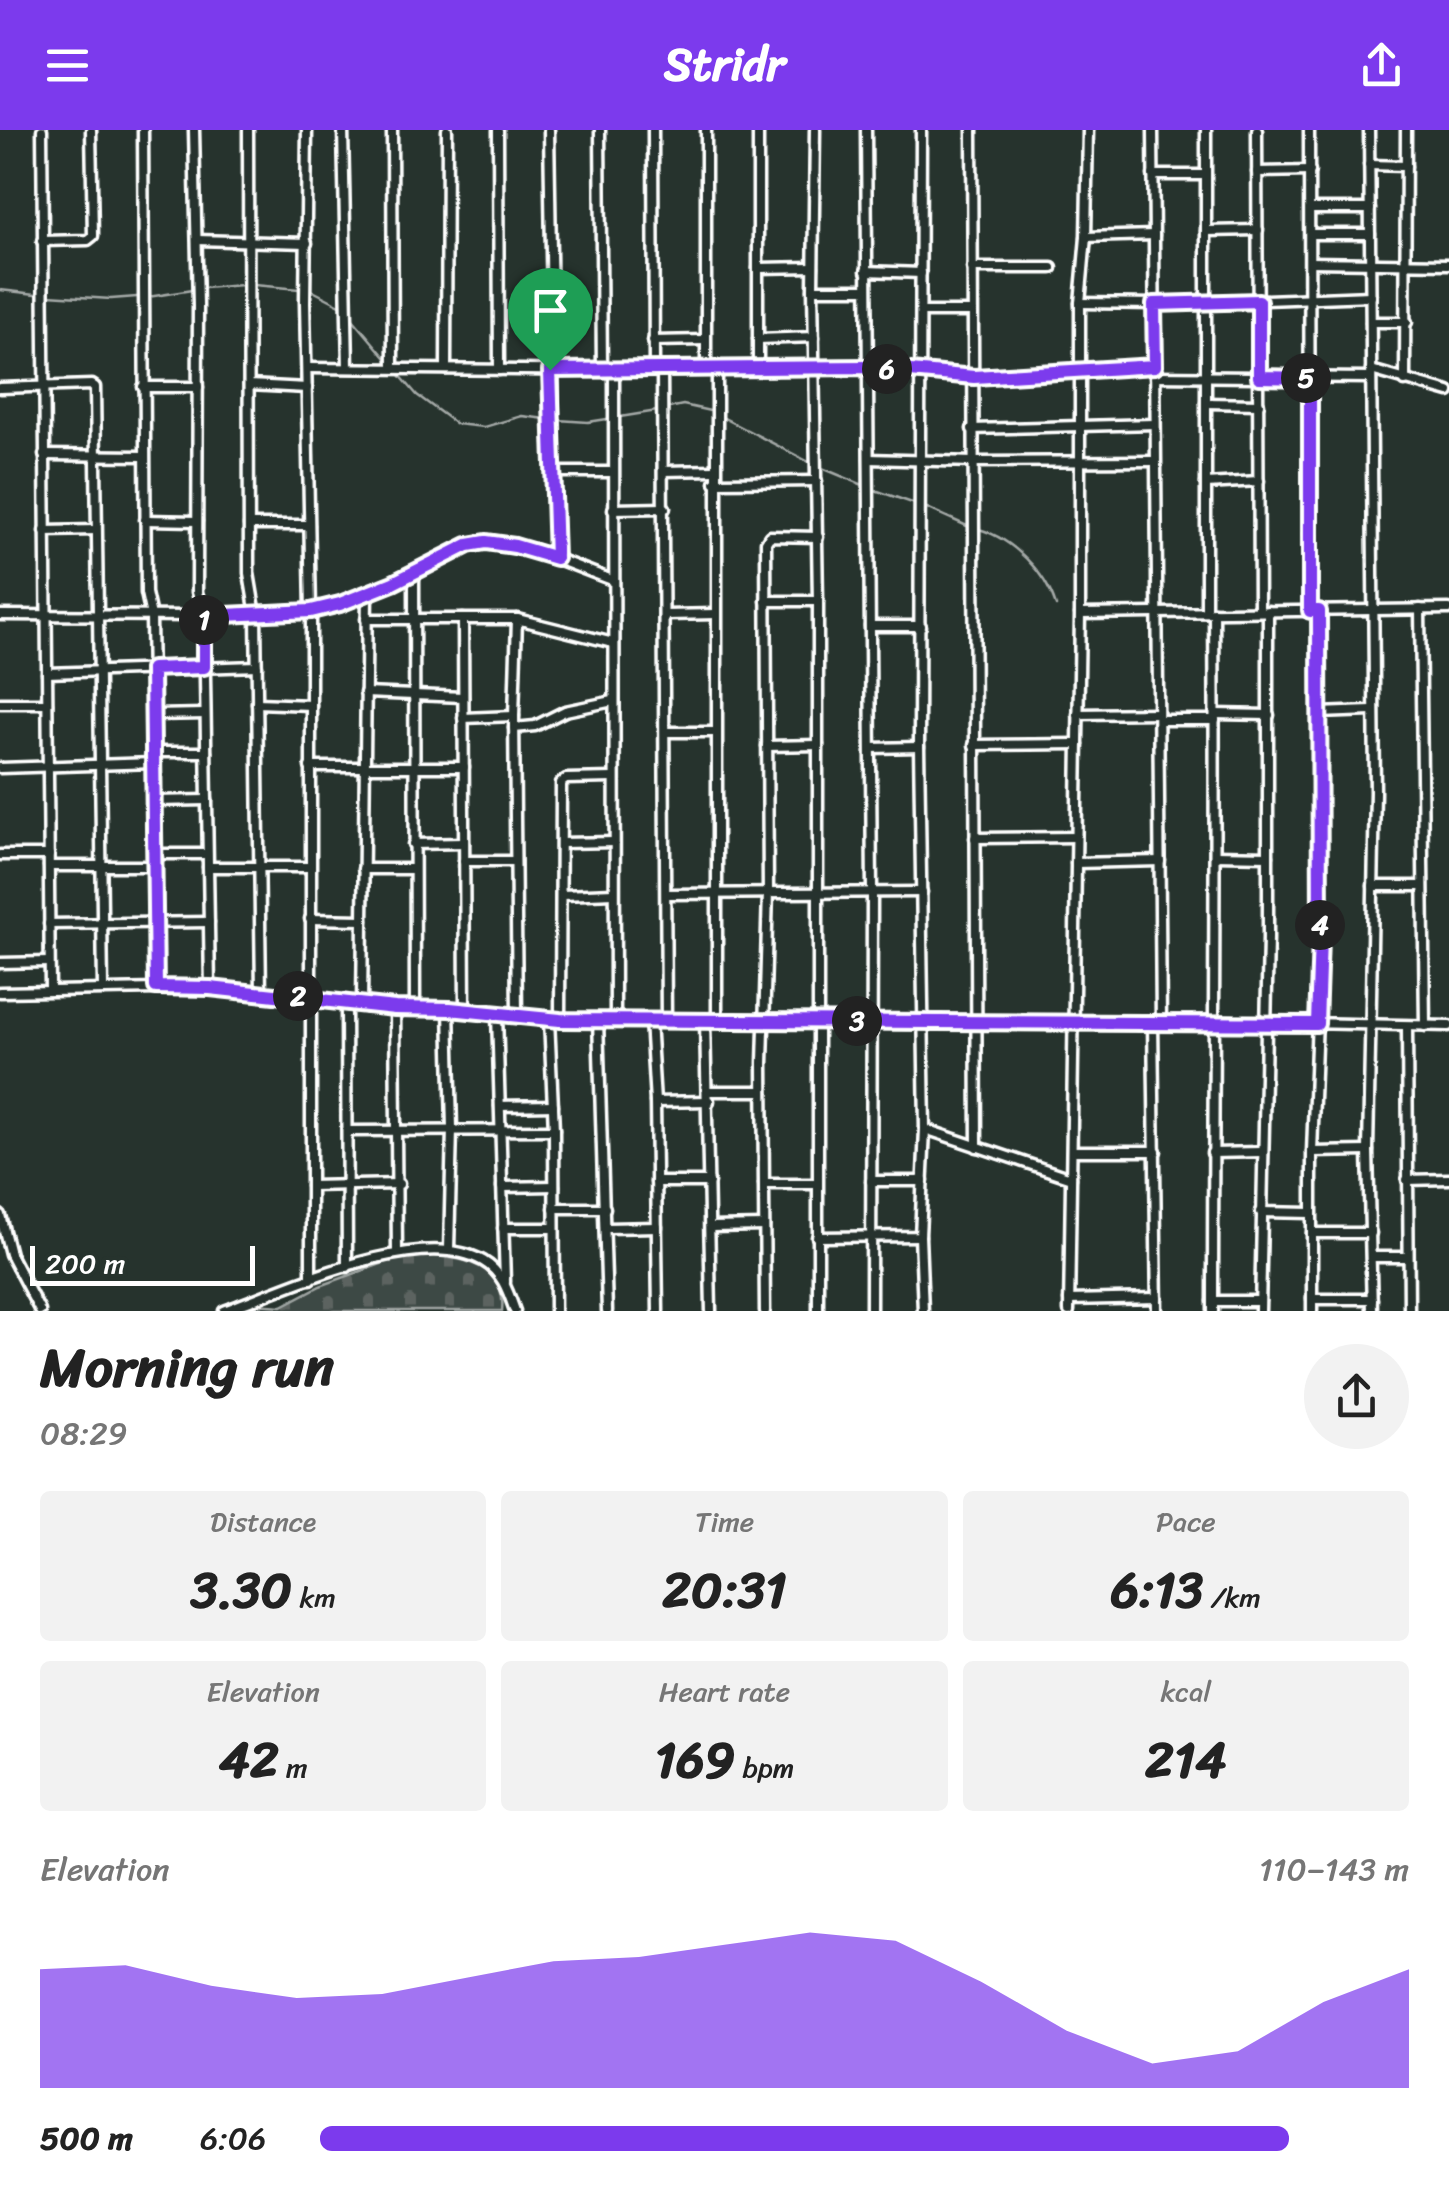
<!DOCTYPE html>
<html lang="en">
<head>
<meta charset="utf-8">
<style>
  body { margin:0; font-family:Sriracha,sans-serif; background:#f2f2f2; color:#222; height:100vh; display:flex; flex-direction:column; font-size:38px; white-space:nowrap }
  * { box-sizing:border-box; margin:0 }
  p { font-size:32px; color:#767676 }
  .icon { flex:none; width:55px; height:55px; fill:none; stroke:currentColor; stroke-width:2; stroke-linecap:round; stroke-linejoin:round }
  .map { position:relative; height:1181px; overflow:hidden }
  .drawer { display:flex; flex-direction:column; background:#fff; flex:1 }
  .drawer>* { flex:none }
  .scale { position:absolute; left:30px; bottom:25px; width:225px; box-sizing:border-box; padding-left:10px; border:5px solid #fff; border-top:0; font-size:28px; line-height:35px; white-space:nowrap; color:#fff; -webkit-text-stroke:8px #26332d; paint-order:stroke }
  .pin { position:absolute; display:grid; place-items:center; width:85px; height:85px; color:#fff; margin:-102px -42px; border-radius:50% 50% 50% 0; rotate:-45deg; box-shadow:0 0 10px #0007 }
  .pin .icon { rotate:45deg }
  .km { position:absolute; width:50px; height:50px; margin:-25px; border-radius:50%; background:#222; color:#fff; font-size:28px; line-height:50px; text-align:center }
  .round { display:grid; place-items:center; flex:none; width:105px; height:105px; border-radius:52px; background:#f2f2f2 }
  .headline { display:flex; align-items:center; justify-content:space-between; height:170px; padding:0 40px }
  h1 { font-size:55px; font-weight:700; line-height:75px }
  .stats { display:grid; grid-template-columns:repeat(3,1fr); gap:15px; height:170px; padding:10px 40px }
  .stats div { display:grid; align-content:center; border-radius:10px; background:#f2f2f2; text-align:center }
  .stats b { font-size:50px; font-weight:700 }
  .stats small { font-size:28px; font-weight:400 }
  .stats p { font-size:28px }
  .chart { height:280px; padding:20px 40px }
  .chart p { display:flex; justify-content:space-between }
  .chart svg { width:100%; height:180px; margin-top:10px; fill:#7c3aed; opacity:.7 }
  ul { padding:0 40px; list-style:none; font-size:32px }
  li { display:grid; grid-template-columns:160px 120px 1fr; align-items:center; height:75px }
  li i { height:25px; border-radius:12px; background:#7c3aed }
  header { display:flex; justify-content:space-between; align-items:center; height:130px; padding:0 40px; background:#7c3aed; color:#fff; font-size:45px; font-weight:700 }
  .map>svg:first-child { display:block }
  .cemetery { fill:url(#cemetery-stones); stroke:#9ea4a2; stroke-width:2.5 }
  .lines { fill:none; stroke-linecap:round; stroke-linejoin:round }
  .stream { stroke:#a4a9a7; stroke-width:2.5 }
  .street-casing { stroke:#fff; stroke-width:15 }
  .street { stroke:#26332d; stroke-width:8 }
  .route-casing { stroke:#fff; stroke-width:20 }
  .route { stroke:#7c3aed; stroke-width:12 }
</style>
</head>
<body>
<header><svg class="icon" aria-label="menu" viewBox="0 0 24 24"><path d="M4 6h16M4 12h16M4 18h16"/></svg>Stridr<svg class="icon" aria-label="share" viewBox="0 0 24 24"><path d="M12 15V3M7 8l5-5 5 5M5 13v7h14v-7"/></svg></header>
<div class="map">
<svg width="1449" height="1181" viewBox="0 0 1449 1181">
  <defs>
    <pattern id="cemetery-stones" width="16" height="16" patternUnits="userSpaceOnUse" patternTransform="scale(2.5)"><rect width="16" height="16" fill="#3e4944"/><path d="M2 7V4a2 2 0 0 1 4 0v3zM10 15v-3a2 2 0 0 1 4 0v3z" fill="#5b6460"/></pattern>
  </defs>
  <rect width="100%" height="100%" fill="#26332d"/>
  <filter id="ink" filterUnits="userSpaceOnUse"><feTurbulence type="fractalNoise" baseFrequency=".01" numOctaves="2"/><feDisplacementMap in="SourceGraphic" scale="20" xChannelSelector="R" yChannelSelector="G"/><feConvolveMatrix kernelMatrix="1 2 1 2 8 2 1 2 1" color-interpolation-filters="sRGB"/></filter>
  <g filter="url(#ink)">
    <!-- cemetery -->
    <path class="cemetery" d="M406 1125C444 1125 508 1127 502 1181H238L255 1174 282 1176 320 1156Z"/>
    <g class="lines">
      <!-- stream -->
      <g class="stream">
        <polyline points="254,155 299,159"/>
        <polyline points="204,158 242,155"/>
        <polyline points="0,160 36,164"/>
        <polyline points="311,160 342,176"/>
        <polyline points="48,165 111,169 137,167"/>
        <polyline points="148,167 192,160"/>
        <polyline points="353,189 390,233"/>
        <polyline points="399,244 417,265 456,294 484,297 522,286 546,289"/>
        <polyline points="669,278 683,275 710,281"/>
        <polyline points="620,287 657,281"/>
        <polyline points="722,287 811,333"/>
        <polyline points="558,290 588,292 607,289"/>
        <polyline points="822,338 863,355"/>
        <polyline points="875,360 915,374"/>
        <polyline points="927,378 967,396"/>
        <path d="M979 399C1013 409 1046 443 1056 476"/>
      </g>
      <defs>
        <g id="street">
          <polyline points="42,0 50,859"/>
          <polyline points="143,0 146,463 151,486 156,857"/>
          <polyline points="194,0 198,176 197,462 204,486 210,858"/>
          <polyline points="248,0 249,443 256,485 261,863"/>
          <polyline points="307,0 305,172 311,481 311,1149"/>
          <polyline points="343,0 348,237"/>
          <polyline points="392,0 393,238"/>
          <polyline points="498,0 499,240"/>
          <polyline points="549,0 556,428"/>
          <polyline points="600,0 602,240"/>
          <polyline points="653,0 654,240"/>
          <polyline points="758,0 758,237"/>
          <polyline points="815,0 813,159 818,471 818,1181"/>
          <polyline points="866,0 872,762 871,1181"/>
          <polyline points="972,0 977,1017"/>
          <polyline points="1153,0 1161,892"/>
          <polyline points="1206,0 1206,482"/>
          <polyline points="1257,0 1259,481"/>
          <polyline points="1309,0 1310,481"/>
          <polyline points="1369,0 1375,662 1368,1021 1372,1181"/>
          <polyline points="1369,35 1406,36"/>
          <polyline points="1257,42 1310,41"/>
          <polyline points="1153,45 1206,45"/>
          <polyline points="1310,79 1370,79"/>
          <polyline points="1206,101 1258,100"/>
          <polyline points="1310,104 1370,104"/>
          <polyline points="1086,107 1154,105"/>
          <polyline points="197,110 307,113"/>
          <polyline points="42,111 88,110 93,106 91,0"/>
          <polyline points="1310,132 1449,134"/>
          <polyline points="758,138 813,137"/>
          <polyline points="972,138 1052,138"/>
          <polyline points="866,141 921,143"/>
          <polyline points="813,159 866,159"/>
          <polyline points="1080,173 1155,174 1371,166"/>
          <polyline points="921,182 972,182"/>
          <polyline points="1371,192 1407,192"/>
          <polyline points="758,209 814,207"/>
          <polyline points="653,211 705,210"/>
          <polyline points="706,237 706,0"/>
          <polyline points="717,237 717,890"/>
          <polyline points="307,238 614,241 868,237 974,247 1155,236"/>
          <polyline points="446,239 447,0"/>
          <polyline points="662,239 666,890"/>
          <polyline points="1371,240 1449,262"/>
          <polyline points="614,241 615,890"/>
          <polyline points="1155,246 1371,248"/>
          <polyline points="1405,251 1406,0"/>
          <polyline points="249,255 307,258"/>
          <polyline points="143,257 198,257"/>
          <polyline points="0,258 92,255 95,257 103,858"/>
          <polyline points="1206,273 1259,274"/>
          <polyline points="972,299 1155,294"/>
          <polyline points="44,325 144,326"/>
          <polyline points="869,329 973,332 1155,331"/>
          <polyline points="664,341 715,340"/>
          <polyline points="553,342 613,342"/>
          <polyline points="715,352 817,351"/>
          <polyline points="1206,354 1259,351"/>
          <polyline points="613,379 665,378"/>
          <polyline points="145,390 197,391"/>
          <polyline points="249,395 309,395"/>
          <polyline points="45,401 96,400"/>
          <polyline points="414,443 415,878"/>
          <polyline points="766,471 818,471"/>
          <polyline points="1420,479 1425,896"/>
          <polyline points="1080,484 1449,479"/>
          <polyline points="0,485 204,486 311,481 340,474 393,453 468,415 486,413 534,420 612,450"/>
          <polyline points="666,485 716,484"/>
          <polyline points="366,489 517,489 613,513"/>
          <polyline points="463,489 465,881"/>
          <polyline points="517,489 514,586 517,886"/>
          <polyline points="870,496 921,496"/>
          <polyline points="47,543 257,536"/>
          <polyline points="365,563 463,567"/>
          <polyline points="0,573 47,573"/>
          <polyline points="257,573 311,575"/>
          <polyline points="1319,583 1372,581"/>
          <polyline points="1078,584 1158,583"/>
          <polyline points="1215,584 1269,585"/>
          <polyline points="153,585 205,584"/>
          <polyline points="463,588 514,586"/>
          <polyline points="1159,590 1215,590"/>
          <polyline points="514,598 535,596 565,581 613,571"/>
          <polyline points="667,602 716,602"/>
          <polyline points="974,615 1078,614"/>
          <polyline points="767,616 818,615"/>
          <polyline points="871,618 919,617"/>
          <polyline points="153,622 206,622"/>
          <polyline points="310,637 464,637"/>
          <polyline points="0,638 154,633"/>
          <polyline points="154,671 207,670"/>
          <polyline points="975,708 1076,707"/>
          <polyline points="562,713 614,712"/>
          <polyline points="413,714 464,713"/>
          <polyline points="155,724 207,724"/>
          <polyline points="0,725 49,725"/>
          <polyline points="1216,725 1268,726"/>
          <polyline points="464,731 515,731"/>
          <polyline points="1076,733 1160,731"/>
          <polyline points="49,736 155,736"/>
          <polyline points="208,737 310,737"/>
          <polyline points="363,739 413,739"/>
          <polyline points="1373,756 1422,756"/>
          <polyline points="666,764 922,762"/>
          <polyline points="562,765 614,763"/>
          <polyline points="310,789 363,790"/>
          <polyline points="49,794 209,792"/>
          <polyline points="0,833 49,832"/>
          <polyline points="0,862 210,858 395,878 449,879 560,890 1075,894 1212,891 1449,896"/>
          <polyline points="346,871 347,1137"/>
          <polyline points="362,874 367,464"/>
          <polyline points="395,878 397,1122"/>
          <polyline points="497,884 505,1152"/>
          <polyline points="549,889 554,1000 555,1181"/>
          <polyline points="560,890 561,653 566,649 613,648"/>
          <polyline points="598,890 607,1181"/>
          <polyline points="650,890 655,972 658,1181"/>
          <polyline points="705,890 711,1181"/>
          <polyline points="1153,893 1157,1181"/>
          <polyline points="1407,896 1409,1181"/>
          <polyline points="709,961 763,961"/>
          <polyline points="655,972 709,971"/>
          <polyline points="500,976 553,975"/>
          <polyline points="925,999 1071,1048"/>
          <polyline points="347,1001 554,1000"/>
          <polyline points="1073,1021 1156,1021"/>
          <polyline points="1312,1022 1368,1021"/>
          <polyline points="1212,1023 1261,1022"/>
          <polyline points="1407,1050 1449,1049"/>
          <polyline points="871,1051 923,1051"/>
          <polyline points="656,1052 709,1052"/>
          <polyline points="764,1054 817,1054"/>
          <polyline points="311,1056 399,1054"/>
          <polyline points="502,1057 554,1056"/>
          <polyline points="554,1078 605,1078"/>
          <polyline points="1261,1082 1311,1083"/>
          <polyline points="0,1085 10,1124 40,1181"/>
          <polyline points="711,1097 764,1096"/>
          <polyline points="503,1098 554,1098"/>
          <polyline points="607,1098 657,1097"/>
          <polyline points="1312,1103 1371,1103"/>
          <polyline points="920,1106 923,1181"/>
          <polyline points="817,1107 920,1106 925,999 919,617 921,0"/>
          <polyline points="449,1119 452,999 449,879"/>
          <polyline points="1372,1127 1407,1127"/>
          <polyline points="1312,1169 1372,1169"/>
          <polyline points="1069,1170 1157,1168"/>
          <polyline points="1213,1171 1260,1171"/>
          <path d="M224 1181C287 1158 421 1095 483 1131 502 1142 508 1161 515 1181"/>
          <polyline points="765,1181 763,933 768,762 766,412 770,406 818,407"/>
          <polyline points="1069,1181 1080,484 1080,173 1086,107 1088,0"/>
          <path d="M1213 1181C1213 948 1216 715 1214 482"/>
          <polyline points="1260,1181 1268,808 1268,481"/>
          <polyline points="1312,1181 1312,1022 1320,809 1319,481"/>
        </g>
      </defs>
      <!-- street casing -->
      <use href="#street" class="street-casing"/>
      <!-- street -->
      <use href="#street" class="street"/>
    </g>
  </g>
  <g class="lines" filter="url(#ink)">
    <defs>
      <polygon id="route" points="1259,171 1259,247 1310,248 1310,481 1319,481 1320,808 1317,894 560,890 450,879 395,878 210,858 156,857 152,539 204,537 204,486 311,481 340,474 393,453 468,415 486,412 515,416 556,428 550,240 868,237 974,247 1155,236 1154,174"/>
    </defs>
    <!-- route casing -->
    <use href="#route" class="route-casing"/>
    <!-- route -->
    <use href="#route" class="route"/>
  </g>
</svg>
<div class="scale">200 m</div>
<div class="pin" style="left:550px;top:240px;background:#1e9e55"><svg class="icon" aria-label="arrive" viewBox="0 0 24 24"><path d="M6 21V4h12l-3 4 3 4H6"/></svg></div>
<b class="km" style="left:204px;top:490px">1</b>
<b class="km" style="left:298px;top:866px">2</b>
<b class="km" style="left:857px;top:891px">3</b>
<b class="km" style="left:1320px;top:795px">4</b>
<b class="km" style="left:1306px;top:248px">5</b>
<b class="km" style="left:887px;top:239px">6</b>
</div>
<section class="drawer">
<div class="headline"><div><h1>Morning run</h1><p>08:29</p></div><a class="round"><svg class="icon" aria-label="share" viewBox="0 0 24 24"><path d="M12 15V3M7 8l5-5 5 5M5 13v7h14v-7"/></svg></a></div>
<div class="stats">
<div><p>Distance</p><b>3.30<small> km</small></b></div>
<div><p>Time</p><b>20:31</b></div>
<div><p>Pace</p><b>6:13<small> /km</small></b></div>
</div>
<div class="stats">
<div><p>Elevation</p><b>42<small> m</small></b></div>
<div><p>Heart rate</p><b>169<small> bpm</small></b></div>
<div><p>kcal</p><b>214</b></div>
</div>
<div class="chart"><p><span>Elevation</span>110–143 m</p>
<svg viewBox="0 0 160 44" preserveAspectRatio="none"><path d="M0 44V15L10 14L20 19L30 22L40 21L50 17L60 13L70 12L80 9L90 6L100 8L110 18L120 30L130 38L140 35L150 23L160 15V44z"/></svg>
</div>
<ul>
<li><b>500 m</b>6:06<i style="width:89%"></i></li>
</ul>
</section>
</body>
</html>
